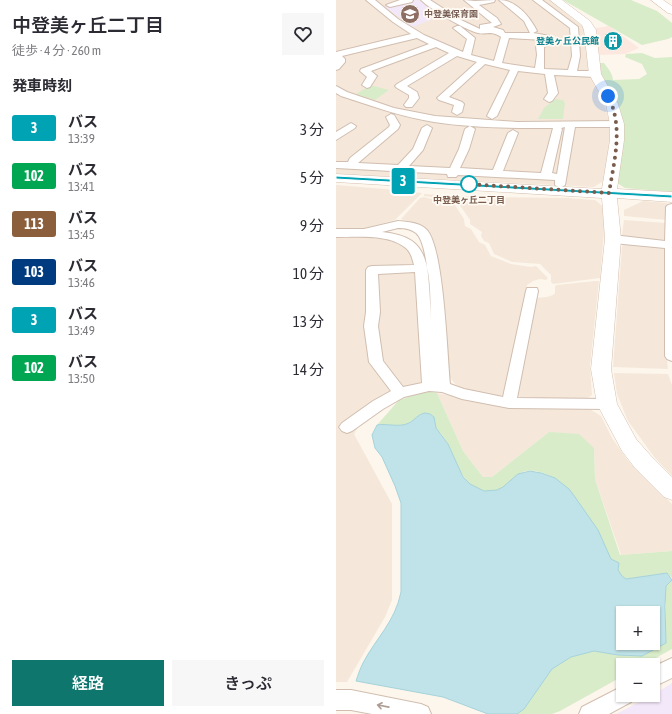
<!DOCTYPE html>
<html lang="ja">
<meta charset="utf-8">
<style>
body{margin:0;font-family:"Asap Condensed","Noto Sans JP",sans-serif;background:#f7f7f7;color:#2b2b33;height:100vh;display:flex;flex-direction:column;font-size:15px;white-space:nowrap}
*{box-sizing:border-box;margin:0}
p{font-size:13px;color:#7c7c81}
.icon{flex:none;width:22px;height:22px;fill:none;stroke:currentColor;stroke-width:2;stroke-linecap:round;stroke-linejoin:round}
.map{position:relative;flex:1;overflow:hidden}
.side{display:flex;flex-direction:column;background:#fff;width:336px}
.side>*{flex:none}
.badge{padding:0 8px;border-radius:3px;font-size:14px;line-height:26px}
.tools{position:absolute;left:280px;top:606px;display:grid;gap:8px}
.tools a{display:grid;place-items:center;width:44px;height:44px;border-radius:0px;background:#fff;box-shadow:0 1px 3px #0004;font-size:20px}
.you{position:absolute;width:20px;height:20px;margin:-10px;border:3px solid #fff;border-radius:50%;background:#1a73e8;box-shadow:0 0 0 6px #1a73e833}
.map>.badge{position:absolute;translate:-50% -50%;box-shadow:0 0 0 2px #fff}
h2{padding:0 12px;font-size:15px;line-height:36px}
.round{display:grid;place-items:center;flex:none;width:42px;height:42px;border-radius:0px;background:#f7f7f7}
.overview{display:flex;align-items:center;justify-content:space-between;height:68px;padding:0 12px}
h1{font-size:19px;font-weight:600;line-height:30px}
.action{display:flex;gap:8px;margin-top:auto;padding:8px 12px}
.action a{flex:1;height:46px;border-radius:0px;background:#0f766e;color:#fff;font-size:16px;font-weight:600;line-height:46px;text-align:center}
.action a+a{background:#f7f7f7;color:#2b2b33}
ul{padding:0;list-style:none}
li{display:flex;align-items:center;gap:12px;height:48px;padding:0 12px}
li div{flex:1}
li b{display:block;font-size:15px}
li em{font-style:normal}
li .badge{min-width:44px;font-weight:700;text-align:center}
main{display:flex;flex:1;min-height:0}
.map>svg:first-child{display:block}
</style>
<main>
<section class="side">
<div class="overview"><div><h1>中登美ヶ丘二丁目</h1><p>徒歩 · 4 分 · 260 m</p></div><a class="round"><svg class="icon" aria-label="heart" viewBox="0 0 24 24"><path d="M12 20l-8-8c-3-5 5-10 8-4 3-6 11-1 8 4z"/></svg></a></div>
<h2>発車時刻</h2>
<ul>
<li><span class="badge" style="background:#00a3b4;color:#fff">3</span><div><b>バス</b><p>13:39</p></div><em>3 分</em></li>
<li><span class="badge" style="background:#00a651;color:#fff">102</span><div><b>バス</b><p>13:41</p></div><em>5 分</em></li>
<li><span class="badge" style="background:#8b5e3c;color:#fff">113</span><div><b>バス</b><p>13:45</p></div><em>9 分</em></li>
<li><span class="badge" style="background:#003b80;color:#fff">103</span><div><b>バス</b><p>13:46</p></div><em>10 分</em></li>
<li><span class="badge" style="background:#00a3b4;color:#fff">3</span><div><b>バス</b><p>13:49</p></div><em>13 分</em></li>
<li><span class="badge" style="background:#00a651;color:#fff">102</span><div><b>バス</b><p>13:50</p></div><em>14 分</em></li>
</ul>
<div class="action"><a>経路</a><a>きっぷ</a></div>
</section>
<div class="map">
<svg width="336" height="714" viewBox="0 0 336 714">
<rect width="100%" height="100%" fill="#fdf6ec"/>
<path fill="#f5e8da" d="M0 0H214L246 23 250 34 258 82 269 107 275 126 277 137 269 180 258 187 0 174Z
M0 185 60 190 86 193 59 220 29 228 0 229Z
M88 194 139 197 231 198 259 200 270 209 264 278 217 284 215 282V275L204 264 176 262 158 254 153 243 148 241 145 236 146 232 134 224V220L123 204 110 199 88 196Z
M88 197 119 205 128 219 129 226 135 229 143 242 149 245 155 256 175 264 195 267 200 266 212 278 210 280 204 279 197 281 191 285 169 393 164 396 128 389 119 384 113 376 106 278 98 245 93 233 89 229 81 224 65 219 84 198Z
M307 201 331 203V220L288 216V210Z
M288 220 331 223V238L327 240 291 237 286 235Z
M0 235 58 240 74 249 80 263 78 265 34 267 31 330 55 386V395L24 424 18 434 56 504V600L49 617 11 682H0Z
M291 243 326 246 331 250 330 350 332 369 277 367 286 246Z
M78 271 81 272 87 380 83 384 71 388 65 387 44 361 39 331 40 272Z
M259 281H263L254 366 256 395 250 399H185L181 394 200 298 211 297 217 295 219 293V286L221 285Z
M278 373 332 374 336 385V476L319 458 292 421 281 394Z
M101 393 154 404 252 408 265 416 276 438 293 462 336 504V551L285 555 259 479 258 448 213 432 156 477H147L127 451Z"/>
<path fill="#fde8e0" d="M273 26 303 48 289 54 263 55 260 28Z"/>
<path fill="#f3e8fa" d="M79 0 89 1 108 15 76 27 49 7Z
M336 683V714H280L317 695Z"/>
<path fill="#d8ecc9" d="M227 0H295L321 11 336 23V37L332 39 306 45Z
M306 53 319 58 336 57V192L289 188 281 183 286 155 265 74 264 63H268C271 67 277 74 277 80L303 79 311 74 306 64 289 57 290 54Z
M34 85 53 90 39 100 20 94Z
M219 99 227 100 229 103 227 119H202L208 108Z
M90 391 101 393 127 451 147 477H156L213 432 243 434 258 448 259 479 284 555 336 551V578L331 573 290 579C282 574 281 566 275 559 260 528 237 479 200 471 180 467 176 486 161 490 132 499 123 468 114 448 112 444 109 439 106 435 105 433 102 431 100 429 98 426 98 420 98 417L94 414C83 412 80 420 71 424 61 427 51 423 41 425L63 400Z
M336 580V649L307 665H287V676L224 711 216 714H181L188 709 216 669 235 657 258 651 282 655 330 643V586Z"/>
<path fill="#bfe3e8" stroke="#a5d3da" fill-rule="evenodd" d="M89 413 94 414 98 417 100 428 112 444 127 477 134 484 148 491 161 490 167 487 182 474 194 471 205 473 219 478 233 489 239 497 262 530 275 559 283 563 282 570 286 576 290 579 331 573 336 580 330 586 329 606 330 643 306 656 282 655 258 651 235 657 216 669 188 709 181 714H152L107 697 20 681C22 675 24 669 27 663 40 638 59 622 65 592V503L59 486 46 457 39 448 36 435 41 425C51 423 63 428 73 423 79 420 82 414 89 413ZM287 613H317V643H287Z"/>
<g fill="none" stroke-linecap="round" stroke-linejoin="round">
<g stroke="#d1beb0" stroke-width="2">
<path id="street" d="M30 0H39L62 19 88 35 127 52 131 39 117 28 121 26H124L139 38 135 55 158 61 165 37C154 30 152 35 142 33 129 30 94 9 85 0H94L127 21 144 29V25L156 23 128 0 139 1 159 0 158 2 143 5 161 18 165 24 157 27 167 30 169 33H197H194L188 21 163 0C180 0 194 17 201 31L197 33 214 36 215 38 214 44 208 47V69L232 70 236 56 234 28 197 0H206L242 27 244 56 241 71H259L264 74 259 77 218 75 222 93 216 101 213 102 208 99 212 93 209 74 182 71 161 116 156 119 151 116 174 70 149 64 113 97 126 102 128 104 126 112 121 115 116 112 118 105 103 100 101 98 141 62 121 56 71 86 81 92 83 98 76 107H70L68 105 73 98V95L61 88 59 86 61 84 113 53 100 47 35 71 41 76 34 87 31 88 26 85 31 77 24 71 25 69 93 44 81 38 6 56 9 59V62L3 69 0 70V52L75 34 57 22ZM173 38 207 40 200 46 201 55 199 68 166 63Z
M64 0H77L76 2 54 7 50 5Z
M0 86 11 92 58 108 99 116 181 122 281 121 286 124 281 127H239L229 185 224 188 219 185V180L122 175 120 177H112L111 174 0 168V162H12L14 158 53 127 54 125 50 117 55 114 58 115 64 125 62 129 22 163 62 165 77 149 86 128 91 125 96 128 87 150 73 166 114 168 123 149 129 129 134 126 139 129 133 149 124 168 157 170 172 133 177 130 182 133 167 171 205 173 217 128C179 128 136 128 98 122 66 117 36 106 5 96L0 93ZM229 127 221 174 216 173 226 129 225 128Z
M15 123 20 126 19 128 0 140V132Z
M336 204V361L331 359 329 356V248L277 243 273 242 271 239 273 236 277 235 329 241 330 207 332 205Z
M62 221C72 222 83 222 91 230 108 249 111 354 114 384L128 389 167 397 190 291 191 288H201L202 291 181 398 271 399 276 400 278 404 276 408 271 409 173 408 126 399 106 392 93 391 68 397 47 409 16 431 11 433 6 431 3 427 6 423 37 401 55 391 33 362 28 326 30 312V270L32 267 36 266 78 265C76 257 74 250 67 246 51 234 19 237 0 237V229H28ZM62 228C69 228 75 229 80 233 93 244 94 304 95 322 94 299 97 255 76 241 67 235 56 233 46 232ZM79 272 86 383 67 387 47 361 42 326 44 312 42 274Z
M336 658V678L317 687V667Z
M287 686V695H298L295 702 273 714H243L246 707Z
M0 690H15L85 704 92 707 95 714H36L15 710H0Z"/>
</g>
<g stroke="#d6c0b0" stroke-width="1">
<path id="secondary" d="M214 0H226L254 21 260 30 265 74 282 104 288 124V140L281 189 336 192V202L281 198 285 239 275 369 281 404 300 439 315 456 336 477V500L328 497 299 468 286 451 261 404 255 369 269 239 266 198 0 182V174L266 189 274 140V124L270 104 253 74 248 30 246 25Z
M315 0H327L336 6V14L332 13Z"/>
</g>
<use href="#street" fill="#fff" fill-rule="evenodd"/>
<use href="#secondary" fill="#fff" fill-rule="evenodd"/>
</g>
<defs><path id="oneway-shaft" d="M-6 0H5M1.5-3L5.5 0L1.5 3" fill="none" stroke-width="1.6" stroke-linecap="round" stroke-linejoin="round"/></defs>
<use stroke="#af9d94" href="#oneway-shaft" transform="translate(47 706) rotate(-169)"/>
<path fill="#00a3b4" stroke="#fff" d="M0 176 336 195V198L0 179Z"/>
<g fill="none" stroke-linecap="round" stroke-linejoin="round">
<path stroke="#7a5c4d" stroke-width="4" stroke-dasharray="0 7.2" d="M133 184H131L273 193C278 161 288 127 272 96"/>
</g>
<defs>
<g id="school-disc" transform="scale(1)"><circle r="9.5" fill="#8d6e63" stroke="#fffaf3"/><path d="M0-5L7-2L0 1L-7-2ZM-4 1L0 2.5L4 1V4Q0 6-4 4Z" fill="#fff"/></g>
<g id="building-disc" transform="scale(1)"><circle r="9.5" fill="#0f9aa8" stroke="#fffaf3"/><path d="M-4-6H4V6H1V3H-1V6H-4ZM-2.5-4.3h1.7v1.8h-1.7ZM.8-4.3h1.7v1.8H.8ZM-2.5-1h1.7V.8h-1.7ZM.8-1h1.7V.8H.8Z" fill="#fff"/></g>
</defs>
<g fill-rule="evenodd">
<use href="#school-disc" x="74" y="14"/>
<use href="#building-disc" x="277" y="41"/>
</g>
<circle fill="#fff" stroke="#00a3b4" stroke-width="2" cx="133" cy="184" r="8"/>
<g text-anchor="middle" stroke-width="3.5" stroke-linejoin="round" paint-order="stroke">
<g font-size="9" font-weight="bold" fill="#785e54" stroke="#fffaf3" text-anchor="start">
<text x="88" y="17">中登美保育園</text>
</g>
<g font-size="9" font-weight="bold" fill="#0d838f" stroke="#fffaf3" text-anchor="end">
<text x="263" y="44">登美ヶ丘公民館</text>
</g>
<g font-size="9" font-weight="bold" fill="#7a5c4d" stroke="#fffaf3">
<text x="133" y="203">中登美ヶ丘二丁目</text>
</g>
</g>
</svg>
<div class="tools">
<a>+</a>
<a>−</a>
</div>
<div class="you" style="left:272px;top:96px"></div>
<b class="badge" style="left:67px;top:181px;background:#00a3b4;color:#fff">3</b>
</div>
</main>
